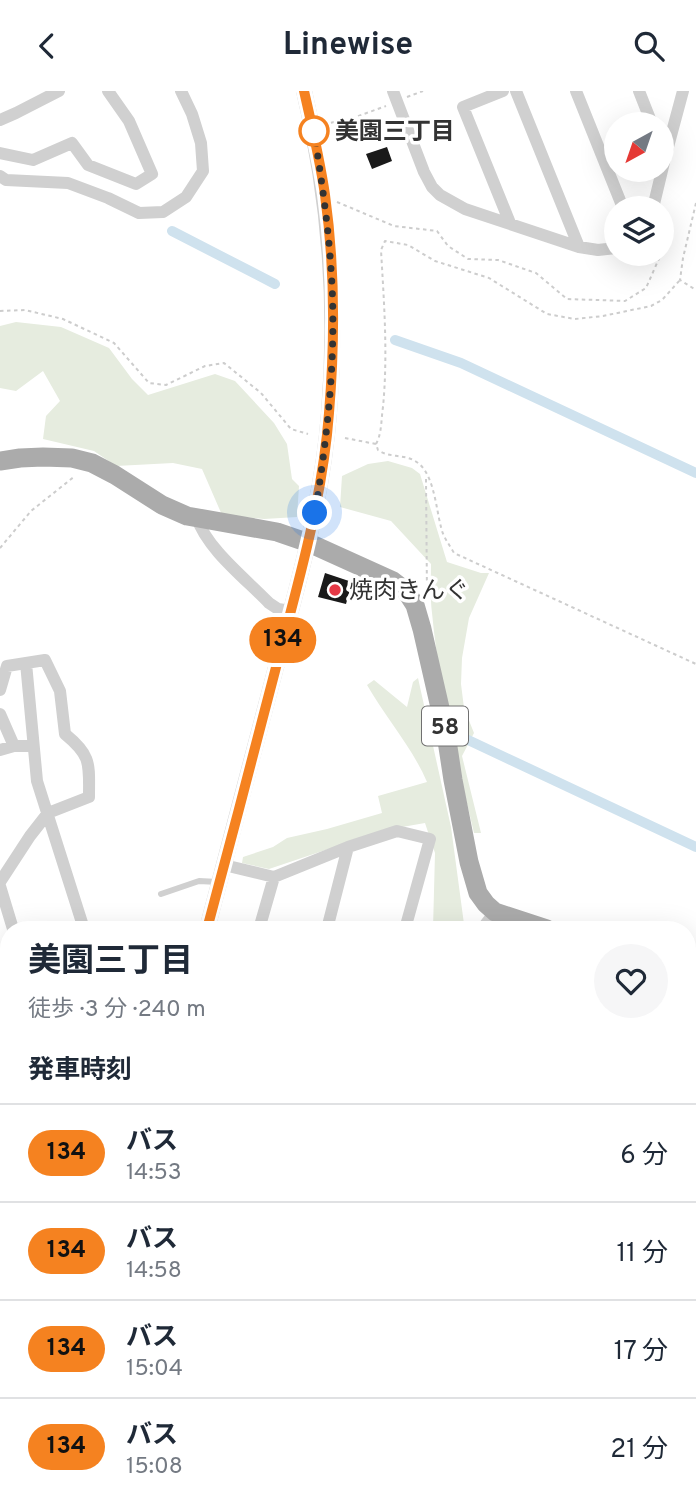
<!DOCTYPE html>
<html lang="ja">
<meta charset="utf-8">
<style>
body{margin:0;font-family:Overpass,"Noto Sans JP",sans-serif;background:#f6f6f7;color:#1f2937;height:100vh;display:flex;flex-direction:column;font-size:26px;white-space:nowrap}
*{box-sizing:border-box;margin:0}
p{font-size:23px;color:#747a83}
.icon{flex:none;width:38px;height:38px;fill:none;stroke:currentColor;stroke-width:2;stroke-linecap:round;stroke-linejoin:round}
.map{position:relative;flex:1;overflow:hidden}
.panel{position:absolute;left:0px;top:830px;width:696px;height:590px;display:flex;flex-direction:column;background:#fff;border-radius:28px 28px 0 0;box-shadow:0 7px 28px #0002}
.panel>*{flex:none}
.badge{padding:0 14px;border-radius:23px;font-size:24px;line-height:46px}
.needle{width:46px;rotate:220deg}
.fabs{position:absolute;left:604px;top:21px;display:grid;gap:14px}
.fabs a{display:grid;place-items:center;width:70px;height:70px;border-radius:50%;background:#fff;box-shadow:0 7px 28px #0002;font-size:35px}
.you{position:absolute;width:35px;height:35px;margin:-18px;border:5px solid #fff;border-radius:50%;background:#1a73e8;box-shadow:0 0 0 10px #1a73e833}
.map>.badge{position:absolute;translate:-50% -50%;box-shadow:0 0 0 4px #fff}
h2{padding:0 28px;font-size:26px;line-height:63px}
.round{display:grid;place-items:center;flex:none;width:74px;height:74px;border-radius:37px;background:#f6f6f7}
.summary{display:flex;align-items:center;justify-content:space-between;height:119px;padding:0 28px}
h1{font-size:33px;font-weight:700;line-height:52px}
ul{padding:0;list-style:none}
li{display:flex;align-items:center;gap:21px;height:98px;padding:0 28px;border-top:2px solid #e0e1e3}
li div{flex:1}
li b{display:block;font-size:26px}
li em{font-style:normal}
li .badge{min-width:77px;font-weight:700;text-align:center}
header{display:flex;justify-content:space-between;align-items:center;height:91px;padding:0 28px;background:#fff;font-size:32px;font-weight:700}
.map>svg:first-child{display:block}
</style>
<header><svg class="icon" aria-label="back" viewBox="0 0 24 24"><path d="M15 5l-7 7 7 7"/></svg>Linewise<svg class="icon" aria-label="search" viewBox="0 0 24 24"><circle cx="10" cy="10" r="6"/><path d="M15 15l6 6"/></svg></header>
<div class="map">
<svg width="696" height="1419" viewBox="0 0 696 1419">
<rect width="100%" height="100%" fill="#fff"/>
<path fill="#e6ecdf" d="M16 231 61 236 109 257 132 288 148 304 215 283 235 290 274 332 287 353 292 388 299 395 297 426 264 428 222 424 202 378 173 372 116 375 94 360 43 348 46 325 60 310 43 280 16 300 0 297V235Z
M388 370 412 377 420 383 447 471 481 482H489L469 527 462 567 461 593 464 617 474 642 462 665 481 742H474C457 670 439 596 432 522 430 506 431 490 431 473L391 430 340 416 342 385 368 373Z
M418 587 451 736 464 833 461 838H433L435 762 425 732 385 739 269 778 242 772 243 766 273 756 287 747 327 738 382 722 378 705 427 691C412 656 386 627 367 594L374 589 407 616 413 591Z
M0 950 9 960V1011L0 1021Z"/>
<g fill="none" stroke-linecap="round" stroke-linejoin="round">
<path stroke="#cfe2ee" stroke-width="10" d="M172 140 275 193
M395 249 461 272 696 382
M466 648 696 756
M642 1410 643 1419"/>
<path stroke="#cfe2ee" stroke-width="19" d="M688 933 696 914"/>
</g>
<path fill="#1a1a1a" d="M387 56 392 70 372 78 366 63Z
M325 482 352 491 346 513 318 506Z"/>
<g fill="none" stroke-linecap="round" stroke-linejoin="round">
<path stroke="#cdcdcd" stroke-width="2" stroke-dasharray="3.5 3.5" stroke-linecap="butt" d="M407 6 423 0
M324 33 350 28 386 15
M337 111 394 135 437 140 448 155 468 168 498 169 536 182 567 208 625 210 646 197 661 163
M696 112 683 167 680 189 696 199
M662 148 665 152 662 161
M0 220 25 219 63 228 114 252 149 292 166 294 205 275 224 272 261 302 291 338 308 343
M345 347 376 353 378 359C389 367 404 363 415 370 434 380 436 418 441 436 443 446 449 453 454 462L696 573
M376 353C382 342 381 329 383 316 388 263 384 212 381 159L385 150 408 154 435 170 489 187 547 223 575 228 603 225 651 215 662 209 680 189
M426 388 427 505
M0 457 31 420 75 385
M561 831 582 838
M688 952 696 935
M248 1410 253 1414 256 1410
M399 1410 418 1419
M609 1419 696 1414"/>
<path stroke="#d0d0d0" stroke-width="6" d="M161 803 199 790 218 791"/>
<path stroke="#d0d0d0" stroke-width="12" d="M393 0 424 81 432 96 440 104 465 118 579 156 598 159 616 157
M503 0 463 16 510 132
M516 0 579 156
M576 0 623 117
M639 0 652 33
M0 29 16 22 59 0
M0 62 33 69 72 52 88 74 136 93 152 83 129 30 108 0
M665 67 683 0
M0 85 6 89 68 92 108 107 139 122 163 121 186 106 203 80 201 52 192 23 181 0
M653 117 665 67 662 59
M197 427C207 458 246 488 269 512L278 518 291 520
M26 572 37 690 84 838
M0 599 7 575 45 569 60 600 65 643C92 665 89 673 89 706L48 722 30 745 0 791
M0 623 14 655
M0 659 14 655H33
M224 774 274 786 348 756 397 740 430 748 405 838
M0 795 13 838
M259 838 274 786
M327 838 348 756
M482 838 495 821
M0 919 9 931
M0 1106 9 1138
M0 1347 9 1349
M137 1410 151 1419
M327 1410 340 1419
M3 1419 9 1397
M105 1419 107 1410
M304 1419 310 1412 320 1410"/>
<path stroke="#d0d0d0" stroke-width="16" d="M207 838C231 746 256 653 280 561 301 482 323 403 329 322 338 212 330 108 304 0
M0 1298 9 1300
M54 1419 56 1410"/>
<path stroke="#ababab" stroke-width="19" d="M0 370 20 367 43 366 72 367 92 372 115 384 162 414 187 425 277 441 309 452 393 490 406 500 415 514 422 538 446 643 453 689 469 771 478 802 486 813 495 821 547 838
M688 895 696 899"/>
</g>
<g fill="none" stroke-linecap="round" stroke-linejoin="round">
<g stroke="#fff" stroke-width="16">
<path id="line" d="M207 838C232 746 256 653 280 561 301 482 323 403 329 322 335 250 335 176 325 104 320 69 312 35 304 0"/>
</g>
<use href="#line" stroke="#f58220" stroke-width="10"/>
<path stroke="#333" stroke-width="7" stroke-dasharray="0 12.6" d="M314 40C321 86 328 131 331 178 337 260 328 341 315 422"/>
</g>
<circle fill="#fff" stroke="#f58220" stroke-width="3.5" cx="314" cy="40" r="14"/>
<circle fill="#e63946" stroke="#fff" stroke-width="2.5" cx="335" cy="499" r="7"/>
<g text-anchor="middle" stroke-width="7" stroke-linejoin="round" paint-order="stroke">
<rect fill="#fff" stroke="#707070" stroke-width="2" x="422" y="615.5" width="46" height="39" rx="5"/>
<g font-size="23" font-weight="bold" fill="#333">
<text x="445" y="643">58</text>
</g>
<g font-size="24" font-weight="bold" fill="#333" stroke="#fff" text-anchor="start">
<text x="335" y="48">美園三丁目</text>
</g>
<g font-size="24" fill="#333" stroke="#fff" text-anchor="start">
<text x="349" y="507">焼肉きんぐ</text>
</g>
</g>
</svg>
<div class="fabs">
<a><svg class="needle" viewBox="-14 -14 28 28"><path d="M0-13l5 13h-10z" fill="#e53935"/><path d="M0 13l5-13h-10z" fill="#747a83"/></svg></a>
<a><svg class="icon" aria-label="layers" viewBox="0 0 24 24"><path d="M12 4l9 5-9 5-9-5zM3 14l9 5 9-5"/></svg></a>
</div>
<div class="you" style="left:315px;top:422px"></div>
<b class="badge" style="left:283px;top:549px;background:#f58220;color:#111">134</b>
<section class="panel">
<div class="summary"><div><h1>美園三丁目</h1><p>徒歩 · 3 分 · 240 m</p></div><a class="round"><svg class="icon" aria-label="heart" viewBox="0 0 24 24"><path d="M12 20l-8-8c-3-5 5-10 8-4 3-6 11-1 8 4z"/></svg></a></div>
<h2>発車時刻</h2>
<ul>
<li><span class="badge" style="background:#f58220;color:#111">134</span><div><b>バス</b><p>14:53</p></div><em>6 分</em></li>
<li><span class="badge" style="background:#f58220;color:#111">134</span><div><b>バス</b><p>14:58</p></div><em>11 分</em></li>
<li><span class="badge" style="background:#f58220;color:#111">134</span><div><b>バス</b><p>15:04</p></div><em>17 分</em></li>
<li><span class="badge" style="background:#f58220;color:#111">134</span><div><b>バス</b><p>15:08</p></div><em>21 分</em></li>
</ul>
</section>
</div>
